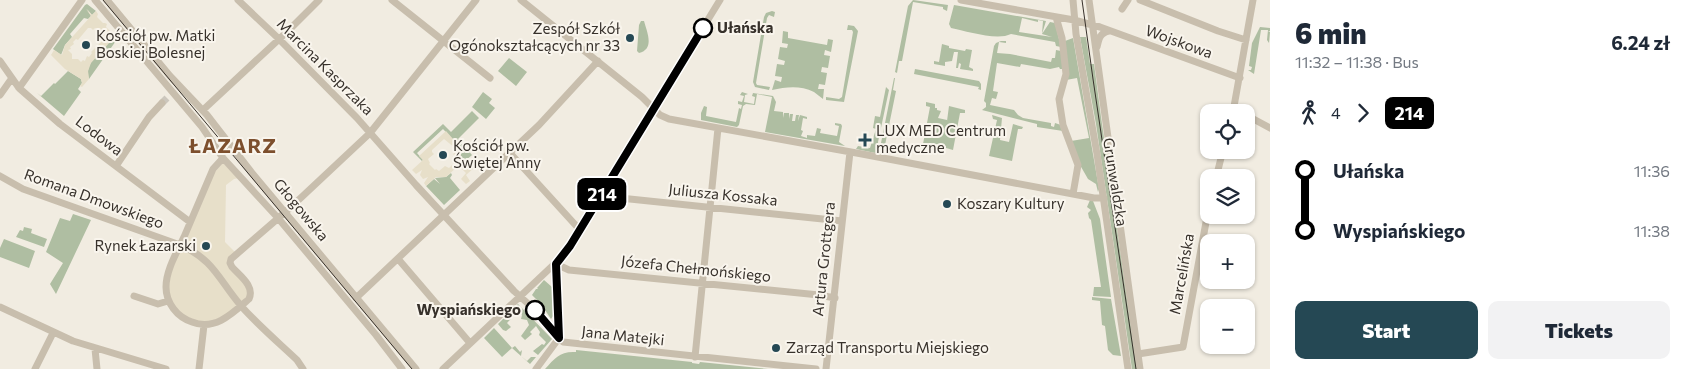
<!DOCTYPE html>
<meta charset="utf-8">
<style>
body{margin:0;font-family:Commissioner,sans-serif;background:#f2f2f3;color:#1f2937;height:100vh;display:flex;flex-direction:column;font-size:19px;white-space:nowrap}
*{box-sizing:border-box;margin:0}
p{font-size:16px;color:#747a83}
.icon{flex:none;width:28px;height:28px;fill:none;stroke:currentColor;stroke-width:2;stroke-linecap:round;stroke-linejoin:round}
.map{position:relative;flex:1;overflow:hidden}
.panel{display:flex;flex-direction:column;background:#fff;width:425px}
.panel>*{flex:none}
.badge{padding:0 10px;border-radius:8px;font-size:18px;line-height:32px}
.fabs{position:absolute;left:1200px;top:104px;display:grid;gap:10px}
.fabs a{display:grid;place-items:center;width:55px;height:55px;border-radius:10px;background:#fff;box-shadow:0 1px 4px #0004;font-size:25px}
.map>.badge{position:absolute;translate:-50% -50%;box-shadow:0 0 0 2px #fff}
.legs{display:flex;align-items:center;gap:8px;height:55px;padding:0 25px;font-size:16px}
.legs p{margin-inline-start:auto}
.headline{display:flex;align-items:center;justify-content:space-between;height:85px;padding:0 25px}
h1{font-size:28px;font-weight:800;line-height:38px}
.cta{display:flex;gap:10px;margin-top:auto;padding:10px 25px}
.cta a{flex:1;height:58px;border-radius:10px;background:#254854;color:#fff;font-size:20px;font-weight:800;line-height:58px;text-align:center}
.cta a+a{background:#f2f2f3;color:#1f2937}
ul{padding:0 25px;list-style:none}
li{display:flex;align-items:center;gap:18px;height:60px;font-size:19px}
li i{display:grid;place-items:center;width:8px;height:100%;margin:0 6px;background:currentColor}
li i::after{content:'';width:12px;height:12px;margin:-6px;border:4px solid;border-radius:50%;background:#fff}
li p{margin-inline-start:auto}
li:first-child i{background:linear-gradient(#0000 50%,currentColor 0)}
li:last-child i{background:linear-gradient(currentColor 50%,#0000 0)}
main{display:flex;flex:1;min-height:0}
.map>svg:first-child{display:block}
</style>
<main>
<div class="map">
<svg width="1270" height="369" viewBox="0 0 1270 369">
<rect width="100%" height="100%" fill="#f1ece1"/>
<path fill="#afbea2" d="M913 0 948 5 947 11 943 9V7L913 2 902 61H899L897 73 895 72 908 6Z
M87 4 96 11 92 15 87 9 91 16 88 19 84 18 70 34 72 37 65 45 61 55 53 49 85 5Z
M954 5 1046 21 1042 34 1043 21 1038 20V22L1022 18 1019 32 1052 37 1042 34 1050 22 1055 23 1061 47 1056 46 1055 42 1011 34C997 41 966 31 951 28L949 24Z
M772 11 775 12 774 17 769 15 767 18 756 83 757 85 770 87 769 90 755 87 753 82 764 17 766 13Z
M641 21H644C647 32 655 49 639 53L637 51 639 25Z
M848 25 854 26 858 31 844 102 826 100V97L839 99 842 97 853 32 852 30H847Z
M1260 27 1270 28V31H1268L1270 32 1269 43 1267 40 1268 30H1261L1254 74 1248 70H1251L1252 67 1249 66 1252 43Z
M783 31 788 32V38L827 45 828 39 833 40 831 52 825 50 824 55 830 56 828 68 822 67 821 72 827 73 825 85 819 84 818 89H824L823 99C820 97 817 94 814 92 800 85 786 87 772 90L775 80 781 82 782 77 775 76 777 64 784 65 785 61 778 59 780 47 787 48 788 44 782 43Z
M116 35 118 38 89 79C83 61 106 47 116 35Z
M1080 37H1086L1090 64H1094L1101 117 1137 369H1132L1096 124Z
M1073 38 1099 189 1098 192 1096 184 1088 179 1080 165 1071 141 1089 138 1077 78 1066 80 1065 41Z
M1001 41H1006V43L999 42 997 53 1010 54 1051 62 1052 58H1055L1056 50 1061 51 1063 69H1060L1059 67 1050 69 1021 64 1020 67 997 63 993 91 998 92 996 99 992 98 990 105 1014 110 1018 115 1023 118 1051 123V126L1054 127 1055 123 1061 125 1063 131 1037 127V124L982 110 986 107V103L984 101 994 46 996 43Z
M942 44 949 46V48L965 51 966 49 972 50 969 67 973 69V71L960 69 961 64 959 63 958 68H956L958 52H954L952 61 945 62V66L934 64V61L939 62Z
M509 58 527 72 516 86 498 71Z
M915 69 979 81 981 84V90L978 89 979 87 914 74Z
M68 71 81 79 82 83 78 89 81 92 64 116 37 93 41 96 54 83 55 84Z
M894 78H895L893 90 896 91 884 150 896 151 894 153 883 151 881 143Z
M886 87 889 90 878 142 880 154 856 149 858 146 870 148 876 129 873 128 875 116 880 117Z
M483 92 492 99 489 103 495 108 486 119 472 107Z
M742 92 748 94 745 95 744 102 754 104 755 97 752 96 753 93 773 96 776 102 774 111 783 112V118L784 113H789V119L790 114H793L792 121H795L796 115H799L798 121 800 115 807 117V119L803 118 801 130 803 131 801 136 807 138V135L815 136 817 128 821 129 820 133 837 136 839 126 835 125V123L841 124 842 126 839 142 845 146 765 132 772 97 757 94 755 105 746 104 743 106 739 125 737 127 701 120V113L704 106 707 107 706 116 736 122 739 108 741 109 742 105 738 104V101L742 102 744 96 740 95Z
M926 102 935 104V108H937V110L941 111 938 118 947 120V121L949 106 965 110V113H960L953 150 946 148V146L930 143 929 145 923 144 930 107 926 106Z
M472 111 479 118 458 139 472 155 464 162 461 160 460 147 443 129 417 153 423 160 422 161 413 152 443 124 451 132Z
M992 115 1002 118 1000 140 1009 142 1013 124 1023 127 1022 129H1018L1012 161 989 156 997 120 993 119Z
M451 173 452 175 450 178 460 190 444 205 426 186 434 179 440 184 435 178 446 177Z
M1090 200 1093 201 1100 219 1111 297 1093 296 1094 287H1101L1091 220 1089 218 1088 213 1091 210 1087 207Z
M73 214 91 220 56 294 50 284 63 263 46 252 60 218 70 221Z
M24 227 32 229 31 233 47 239 44 247 16 237 20 230 23 231Z
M4 239 35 251 29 268 0 257V248Z
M544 280 552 287 553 316 551 319 541 304 532 295 536 289H538L537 288Z
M1092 297 1111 299 1121 356 1113 355 1108 350 1105 326 1102 325 1100 301 1092 300Z
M518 304 552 339 538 355 533 351 542 344 544 345 546 342 539 335 540 332 536 326 530 332 532 334 525 340 521 336 529 325 527 320 521 319 522 315 518 311 507 323 511 327 506 331 503 330 498 324Z
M494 328 512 348 515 346 520 352 522 350 521 356 527 361 531 357H536L530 364 512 348 502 357 484 338Z
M576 350 692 362V363L699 364 700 362 768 369H545C555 358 560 351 576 352Z"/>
<path fill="#e7dfc9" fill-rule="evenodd" d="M86 9 92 15 96 11 98 14 97 17 103 23H105L107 24 106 27 112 33 116 35 113 38 114 42H110L91 63 88 71 89 79 82 87 80 86 82 83 81 79 65 69 51 55 54 50 62 55 65 45 91 16ZM88 28H91L93 30 95 28 97 29 102 34 99 37 103 40 91 52 92 53 89 57 87 56 85 61 83 60 81 62 78 59H72V54L68 50 71 49 70 47 74 44 73 42 76 39 78 40Z
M446 131 460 147 461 160 466 162 469 160 475 167 466 175 470 181 466 184 461 179 466 173 460 167H457L446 177H436L426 186 424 183 428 177 423 179 420 175 422 170 416 174 412 170 423 160 419 156ZM444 139 455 148V153L453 154 456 157 453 159 455 160V162L449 168 445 166 439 171 436 169 435 170 429 164 430 163 428 159 434 154 432 152V150Z
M223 163 239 178 234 179 226 185 225 242 235 252 229 258 247 287 248 296 227 315 212 321 199 322 185 316 175 307 170 297 168 285 171 271 214 173Z"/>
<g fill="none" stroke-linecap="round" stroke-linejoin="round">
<path stroke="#ccc7bd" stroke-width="7" stroke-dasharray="7 3.5" stroke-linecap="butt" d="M162 103 168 97"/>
<path stroke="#c8bead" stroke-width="7" d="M95 0 202 127 223 158 278 218 376 335 402 369
M107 0 170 76 207 115 252 173 416 369
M238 0 279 39 357 118 416 185 514 291 535 310 563 342 816 369
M392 0 490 78
M521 0 642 97 660 115 669 119 862 154 1073 194 1094 198H1104
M961 0 1074 20 1100 27 1240 78
M1073 0 1076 34 1097 154 1128 369
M1089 0 1140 369
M1140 0 1218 31 1246 40
M1122 9 1128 0
M1056 17 1062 38 1066 74 1059 99 1063 125 1078 165 1073 194
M1097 47C1099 38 1100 33 1109 31
M0 61 19 88 60 124 190 222
M19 88 82 0
M0 95 12 78
M203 110 290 29 319 0
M1233 112 1253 0
M1246 115 1270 128
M510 153 580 230
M223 158 213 169C203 192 194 214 184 237 177 252 166 270 166 287 166 303 177 317 192 322 215 331 232 314 249 299 255 286 240 276 232 267L230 263 231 259 290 208 370 133 476 0
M116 166 149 117 162 103
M0 176 23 189 180 245C215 260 219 281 242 307 259 326 279 343 297 360L303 369
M1216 178 1223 150
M601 196 842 221
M399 260 470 343
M556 264 569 270 819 295 835 298
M556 264 559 338
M134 296 158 304 168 301
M356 298 539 125 598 61
M0 307 73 341 166 369
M95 349 97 369
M1138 354 1183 347 1209 206
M695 357 718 128
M35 369 53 333
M199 369 204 325
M443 369 564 255 720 0
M536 369 559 338
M826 369 850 152"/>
<path stroke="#37312b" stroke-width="1" d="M103 0 412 369
M1082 0 1093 79 1136 369"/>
</g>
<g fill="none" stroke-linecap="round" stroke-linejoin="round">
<g stroke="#fff" stroke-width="11">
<path id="line-1" d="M535 310 559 338 556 264 570 246 703 28"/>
</g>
<use href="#line-1" stroke="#000" stroke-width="8"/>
</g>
<g fill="#fff" stroke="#000" stroke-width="2.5">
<circle cx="703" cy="28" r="9"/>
<circle cx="535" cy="310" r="9"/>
</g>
<g fill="#254854" stroke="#f9f5ed" stroke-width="2">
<circle cx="630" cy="38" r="5"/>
<circle cx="86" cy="45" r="5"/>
<path d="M862.5 132.5h5v5h5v5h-5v5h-5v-5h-5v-5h5z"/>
<circle cx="443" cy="155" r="5"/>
<circle cx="947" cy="204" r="5"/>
<circle cx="206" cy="246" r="5"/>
<circle cx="776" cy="348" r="5"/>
</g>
<g text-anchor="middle" stroke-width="4" stroke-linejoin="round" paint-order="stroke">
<g font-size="15" font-weight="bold" fill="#37312b" stroke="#f9f5ed" text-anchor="start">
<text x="717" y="33">Ułańska</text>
<text x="521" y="315" text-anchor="end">Wyspiańskiego</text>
</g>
<g font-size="15" fill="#37312b" stroke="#f9f5ed" text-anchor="start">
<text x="620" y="34" text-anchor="end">Zespół Szkół<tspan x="620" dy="17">Ogónokształcących nr 33</tspan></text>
<text x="96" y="41">Kościół pw. Matki<tspan x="96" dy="17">Boskiej Bolesnej</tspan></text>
<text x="876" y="136">LUX MED Centrum<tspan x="876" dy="17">medyczne</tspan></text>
<text x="453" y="151">Kościół pw.<tspan x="453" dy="17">Świętej Anny</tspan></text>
<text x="957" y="209">Koszary Kultury</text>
<text x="196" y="251" text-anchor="end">Rynek Łazarski</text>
<text x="786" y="353">Zarząd Transportu Miejskiego</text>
</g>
<g font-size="15" fill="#37312b" stroke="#f9f5ed">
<text transform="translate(1179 42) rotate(20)" y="5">Wojskowa</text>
<text transform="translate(325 67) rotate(45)" y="5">Marcina Kasprzaka</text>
<text transform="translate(99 136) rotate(37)" y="5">Lodowa</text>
<text transform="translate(1115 182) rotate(81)" y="5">Grunwaldzka</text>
<text transform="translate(723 195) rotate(6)" y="5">Juliusza Kossaka</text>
<text transform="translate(94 199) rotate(20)" y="5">Romana Dmowskiego</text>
<text transform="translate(301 210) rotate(50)" y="5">Głogowska</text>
<text transform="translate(824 259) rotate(-84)" y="5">Artura Grottgera</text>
<text transform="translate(696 269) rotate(6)" y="5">Józefa Chełmońskiego</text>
<text transform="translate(1182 274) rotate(-80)" y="5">Marcelińska</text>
<text transform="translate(623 336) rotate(6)" y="5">Jana Matejki</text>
</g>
<g font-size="20" font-weight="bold" letter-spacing="1" fill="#7d4f2d" stroke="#f9f5ed">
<text x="233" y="153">ŁAZARZ</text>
</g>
</g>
</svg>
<div class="fabs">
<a><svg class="icon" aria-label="locate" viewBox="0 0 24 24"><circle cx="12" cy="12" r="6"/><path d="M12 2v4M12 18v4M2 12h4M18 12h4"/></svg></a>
<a><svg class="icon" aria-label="layers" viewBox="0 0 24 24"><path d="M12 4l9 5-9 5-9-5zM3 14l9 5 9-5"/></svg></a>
<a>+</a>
<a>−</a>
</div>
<b class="badge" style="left:602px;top:194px;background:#000;color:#fff">214</b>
</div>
<section class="panel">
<div class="headline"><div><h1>6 min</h1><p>11:32 – 11:38 · Bus</p></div><b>6.24 zł</b></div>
<div class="legs"><svg class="icon" aria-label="walk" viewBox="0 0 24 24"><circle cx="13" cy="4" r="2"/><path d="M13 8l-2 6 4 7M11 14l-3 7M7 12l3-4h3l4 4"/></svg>4<svg class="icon" aria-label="forward" viewBox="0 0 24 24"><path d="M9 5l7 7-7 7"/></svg><b class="badge" style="background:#000;color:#fff">214</b></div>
<ul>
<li><i style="color:#000"></i><b>Ułańska</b><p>11:36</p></li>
<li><i style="color:#000"></i><b>Wyspiańskiego</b><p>11:38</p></li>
</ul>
<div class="cta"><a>Start</a><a>Tickets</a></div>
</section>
</main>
